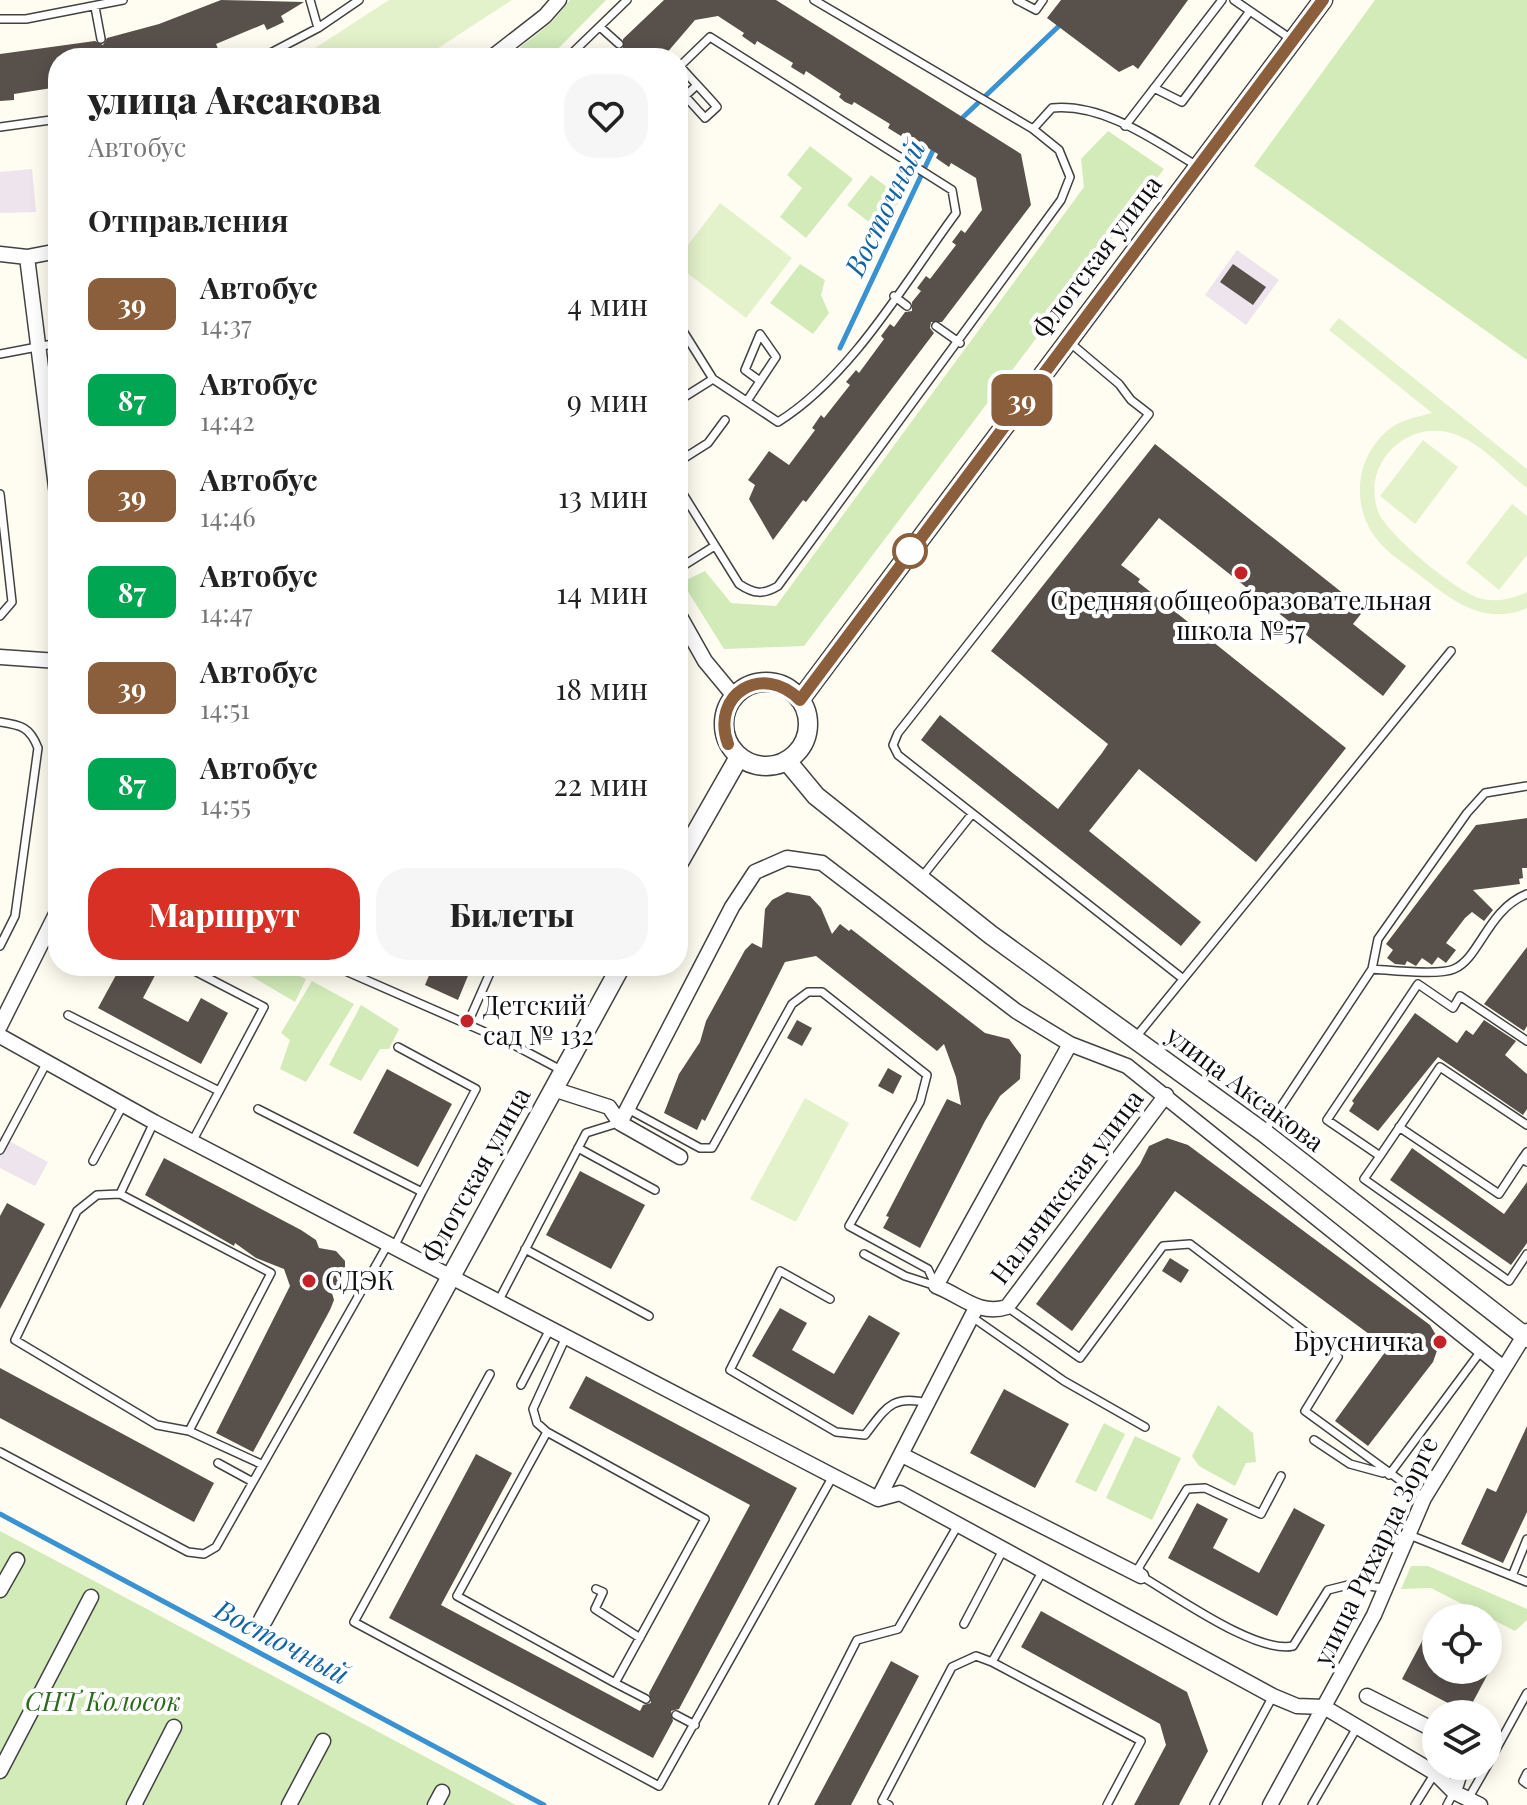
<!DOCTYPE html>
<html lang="ru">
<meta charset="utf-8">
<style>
body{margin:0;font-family:"Playfair Display",serif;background:#f6f6f6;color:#222;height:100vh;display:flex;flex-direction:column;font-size:30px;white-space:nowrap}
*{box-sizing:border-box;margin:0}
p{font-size:26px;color:#767676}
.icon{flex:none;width:44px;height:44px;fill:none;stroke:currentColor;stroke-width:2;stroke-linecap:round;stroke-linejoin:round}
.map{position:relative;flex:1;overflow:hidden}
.panel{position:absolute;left:48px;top:48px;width:640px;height:928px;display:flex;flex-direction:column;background:#fff;border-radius:32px;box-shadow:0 4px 20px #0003}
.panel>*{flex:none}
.badge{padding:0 16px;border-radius:12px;font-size:28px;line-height:52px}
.buttons{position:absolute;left:1422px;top:1604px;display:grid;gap:16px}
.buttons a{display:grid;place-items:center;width:80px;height:80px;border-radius:50%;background:#fff;box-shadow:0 4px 20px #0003;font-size:40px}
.map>.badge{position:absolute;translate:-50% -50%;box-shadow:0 0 0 4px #fff}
h2{padding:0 40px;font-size:30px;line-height:72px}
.round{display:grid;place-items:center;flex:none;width:84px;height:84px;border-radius:32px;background:#f6f6f6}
.summary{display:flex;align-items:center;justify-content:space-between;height:136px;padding:0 40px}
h1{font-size:38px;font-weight:800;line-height:60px}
.button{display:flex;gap:16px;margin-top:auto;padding:16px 40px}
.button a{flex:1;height:92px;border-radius:32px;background:#d93025;color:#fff;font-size:32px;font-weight:800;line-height:92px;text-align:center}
.button a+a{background:#f6f6f6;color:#222}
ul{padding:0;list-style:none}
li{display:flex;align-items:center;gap:24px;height:96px;padding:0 40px}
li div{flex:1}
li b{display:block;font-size:30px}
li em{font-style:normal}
li .badge{min-width:88px;font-weight:700;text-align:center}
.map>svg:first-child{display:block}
</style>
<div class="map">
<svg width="1527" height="1805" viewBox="0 0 1527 1805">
<rect width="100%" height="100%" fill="#fffdf1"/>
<path fill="#ede4ee" d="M32 169 36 212 0 213V172Z
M1237 250 1279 280 1246 325 1205 295Z
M0 1136 48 1162 35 1186 0 1168Z"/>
<path fill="#d2ebb9" d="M570 0H606L549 58H507L552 22Z
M1375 0H1527V360L1254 166Z
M1108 131 1164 169 804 646 724 649 682 582 705 571 731 603 776 606 1084 187 1081 159Z
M810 146 853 179 806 238 780 217 802 188 787 175Z
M871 175 902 198 878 229 847 205Z
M800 264 825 280 821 295 829 313 813 334 770 303Z
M234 966H281L306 979 295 1002Z
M312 981 354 1004 306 1082 280 1069 290 1040 281 1033Z
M361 1005 399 1029 389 1049H380L361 1081 329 1065Z
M1218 1405 1253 1433 1256 1462 1246 1463 1235 1486 1199 1466 1192 1456Z
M1104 1423 1125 1434 1096 1492 1075 1482Z
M1135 1436 1181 1458 1152 1520 1106 1498Z
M0 1531 66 1566 516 1805H0Z
M1411 1566H1428L1527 1609V1620L1515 1631 1431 1588 1401 1589Z"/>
<path fill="#e4f2cb" d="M389 0H512L423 58H317L312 50Z
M720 203 792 258 746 318 678 266V258Z
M1339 318 1527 469V488C1506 472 1484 446 1459 436 1411 415 1360 462 1378 511 1386 534 1456 591 1479 598 1496 603 1511 599 1527 592V608C1485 626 1454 602 1422 577 1407 565 1386 553 1375 537 1351 504 1356 458 1387 431 1399 420 1417 417 1432 413L1329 330Z
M1423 440 1458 467 1415 524 1380 496Z
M1512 504 1527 516V555L1499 590 1466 563Z
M805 1098 849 1123 796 1222 750 1199Z"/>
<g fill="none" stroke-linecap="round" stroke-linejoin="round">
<path stroke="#3992d2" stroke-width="5" d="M958 122 1061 24
M840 348 935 146
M0 1514 544 1805"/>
</g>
<path fill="#58504b" d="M221 0 304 2 281 16 284 22 267 30 264 24 216 44 219 51 202 58 199 51 180 58H58V87L14 94V100L0 101V54L95 41 103 45 107 38 159 24Z
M664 0H776L1021 154 1031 205 942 322H931L930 328 934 333 806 502 803 500 773 540 749 499 755 485 748 480 769 451 789 465 815 430 812 428 821 415 824 418 850 385 846 382 856 370 859 373 884 339 881 336 890 324 894 327 905 312 912 311V302L921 291 917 288 926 276 930 279 956 245 952 242 961 230 965 233 982 210 976 178 951 163 949 167 936 158 938 154 903 133 901 136 888 128 890 124 854 102 852 105 845 102 839 97 841 94 806 71 804 75 791 67 793 63 757 41 755 45 742 36 744 33 718 16 695 20 665 55 662 52 656 58H604L614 48 623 49V39Z
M1061 0H1188L1138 69 1133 65 1119 72 1047 18Z
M1233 264 1266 287 1253 305 1220 282Z
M1155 444 1364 610 1353 624 1406 666 1383 696 1159 518 1121 565 1140 579 1138 582 1346 748 1256 862 1139 769 1089 831 1201 922 1181 946 921 740 940 715 1058 809 1102 753 1108 744 991 651Z
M1527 818V868H1522L1523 878 1519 879 1520 884 1473 890 1493 910 1484 921 1472 912 1465 918 1446 943 1456 950 1446 963 1438 957 1432 965 1422 958 1416 966 1407 961 1405 965 1395 964 1387 958 1393 950 1386 944 1476 825Z
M787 892 810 896 821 908 832 934 840 924 849 931 851 929 985 1033 1009 1039 1021 1055 1020 1079 1000 1096 985 1121 920 1248 883 1228 889 1217 886 1216 947 1099 961 1105 956 1077 944 1044 937 1051 816 956 785 962 705 1121 702 1119 697 1130 664 1113 679 1074 700 1042 706 1021 745 950 752 943 762 948 765 909 772 900Z
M1527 947V1026L1524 1031 1484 1004Z
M121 966H160L143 998 188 1022 201 998 228 1013 201 1064 98 1008Z
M433 966H472L458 1000 425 985Z
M1415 1013 1457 1043 1466 1030 1473 1035 1484 1020 1516 1041 1505 1055 1527 1074V1109L1523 1115 1438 1057 1378 1131 1349 1111 1354 1103 1352 1101Z
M797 1020 812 1028 802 1046 787 1038Z
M888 1068 902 1076 893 1094 878 1086Z
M387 1069 452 1104 418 1167 353 1133Z
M1167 1138 1188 1145 1430 1325 1440 1342 1433 1362 1368 1446 1335 1421 1388 1348 1175 1191 1072 1331 1036 1304 1140 1164 1149 1146Z
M1412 1148 1504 1214 1527 1182V1243L1511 1265 1390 1180Z
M164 1158 301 1230 316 1240 319 1248 336 1251 345 1261V1281L332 1293 334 1300 330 1310 253 1452 216 1433 290 1286 284 1269 256 1258 235 1243 234 1246 145 1195Z
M580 1171 645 1205 611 1269 546 1235Z
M7 1203 45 1224 0 1309V1216Z
M1170 1258 1189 1270 1181 1283 1162 1271Z
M780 1308 807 1323 792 1350 834 1374 869 1315 900 1333 853 1415 752 1356Z
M0 1368 214 1483 194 1522 0 1418Z
M586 1376 797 1488 679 1709 671 1711 673 1721 653 1758 389 1618 476 1454 512 1473 441 1605 640 1711 643 1705 651 1703 649 1693 750 1505 569 1408Z
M1004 1389 1069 1424 1035 1488 970 1453Z
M1527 1426V1512L1503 1563 1461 1544 1487 1488 1496 1492Z
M1197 1503 1228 1519 1213 1548 1259 1573 1294 1508 1325 1525 1277 1616 1168 1558Z
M1041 1611 1187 1692 1208 1751 1179 1805H1134L1166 1745 1160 1724 1021 1647Z
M1436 1615V1670H1490L1467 1713 1402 1679Z
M891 1661 919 1676 851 1805H814Z"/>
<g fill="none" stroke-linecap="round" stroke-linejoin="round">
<g stroke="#424242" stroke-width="10">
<path id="service" d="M310 0 318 28
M1017 0 1036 10 1043 0
M1234 0 1291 39
M95 7 101 39
M0 19H26L123 0
M600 27 619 44
M261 58 318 28 359 0
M567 58 627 0
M680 66C692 80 705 93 717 107L705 118 685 96 697 85
M678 68 710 37 952 190 956 213C905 282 852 376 778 422L713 379 678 323
M1154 88 1182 102 1250 11
M1125 126 1222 0
M0 127 58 119
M1033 129 1052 108C1104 103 1155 141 1199 167
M894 296 907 306
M936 326 960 343
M1068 341 1119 384 1131 400 1149 414 898 733 893 745 898 755 1182 978
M0 354 58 343
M678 401 713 379
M747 401 776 357 760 334 745 370 760 381
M678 462 708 443 725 420
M678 486 739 584C754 594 763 595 778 586L1061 200 1070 177 1059 150 1033 129 814 0
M0 494 12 602 0 616
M678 569 713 547
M0 722C21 725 30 727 38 748L15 916 0 946
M921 878 972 814
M185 966 264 1007 192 1142
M334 966 510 1043 561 1070
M1372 969C1390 970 1438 976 1454 969 1480 958 1487 910 1527 894
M68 1015 219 1091
M467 1025 493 966
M1136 1037 1451 651
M1527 1041 1460 996 1453 1008 1418 984 1327 1120 1380 1156 1440 1067 1527 1125
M398 1047 476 1089 422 1192
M258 1109 422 1192 394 1247
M628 1109 700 1148H712L792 1004 808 992H822L927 1075 920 1102 849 1226 928 1269 935 1284
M154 1122 120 1194 97 1195 77 1211 15 1340 157 1425 189 1431 261 1464
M1399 1127 1499 1194 1522 1159
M1265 1131 1372 969 1378 939 1467 813 1485 793 1527 786
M578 1148 655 1190
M0 1150 47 1062
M1527 1152 1522 1159 1527 1162
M1380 1156 1364 1179 1509 1281 1527 1254
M93 1161 123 1105
M120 1194 271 1273 189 1431
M525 1249 649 1316
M864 1254 905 1276 936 1286
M830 1299 780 1271 730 1370 836 1432 865 1435C886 1408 892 1394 928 1403
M499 1300 586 1133 618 1123
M1007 1307 1080 1358 1163 1246 1190 1244 1338 1357 1305 1411 1423 1497
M972 1317 1064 1381 1145 1427
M490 1374 354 1622 659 1786 833 1476
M521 1385 550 1329
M547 1432 457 1596 615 1683 705 1519 547 1432 537 1423 533 1409 566 1337
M1314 1440 1350 1464 1383 1473
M0 1452 188 1552 204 1554 216 1547 388 1244
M218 1463 251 1481
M1389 1475 1481 1351
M1281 1476 1261 1514 1205 1488 1187 1489 1139 1567 1141 1576C1176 1596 1256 1654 1293 1646L1328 1590 1352 1584 1384 1588
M1407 1534 1527 1582
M1512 1576 1527 1539
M596 1589 603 1592 595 1609 640 1638
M964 1624 1003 1550
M992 1662 1141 1741 1107 1805
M615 1683 646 1699
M676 1715 695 1725
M1488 1764 1527 1693
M1527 1773 1523 1781 1527 1784
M1468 1799 1487 1766
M773 1805 857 1640 898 1629 958 1525
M889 1805 882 1801 952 1667 976 1656 992 1662 1042 1572
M1214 1805 1273 1696
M1312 1805 1356 1729
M1415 1805 1435 1773
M1447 1805 1454 1792"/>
</g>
<g stroke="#424242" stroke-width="17">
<path id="minor" d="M491 58 545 16 559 0
M0 254 27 257 58 251
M27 257 58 503
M678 613 705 661 734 696
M0 657 58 661
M0 1026 58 910
M0 1036 154 1122 833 1476 878 1499 900 1493 1273 1696 1297 1706 1324 1707 1435 1773 1454 1792 1480 1805
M1070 1044 936 1286C962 1296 979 1316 1007 1307L1166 1095
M553 1089 609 1107 620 1123
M680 1157 620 1123 732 907 755 872 787 858 822 863 1016 1011 1070 1044 1127 1066 1502 1367
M902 1455 1141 1576
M878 1499 976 1308
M0 1590 17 1560
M1367 1696 1436 1731
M0 1771 91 1597
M1454 1792 1462 1766
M134 1805 174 1727
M289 1805 323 1741
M435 1805 442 1792
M1270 1805 1374 1615 1424 1498 1527 1331"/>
</g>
<g stroke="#424242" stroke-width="21">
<path id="tertiary" d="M724 724a42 42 0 1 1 84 0a42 42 0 1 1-84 0Z
M800 700 1323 0
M787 761 816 796 991 935 1263 1132 1527 1338
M678 864 739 757
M263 1620 621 966"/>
</g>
<use href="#service" stroke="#fff" stroke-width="7"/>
<use href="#minor" stroke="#fff" stroke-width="14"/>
<use href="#tertiary" stroke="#fff" stroke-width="18"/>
</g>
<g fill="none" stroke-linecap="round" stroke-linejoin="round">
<g stroke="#fff" stroke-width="18">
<path id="line" d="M728 744C710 694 763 662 800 700L1323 0"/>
</g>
<use href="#line" stroke="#8b5e3c" stroke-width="12"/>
</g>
<circle fill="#fff" stroke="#8b5e3c" stroke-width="4" cx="910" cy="551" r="16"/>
<g fill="#c52227" stroke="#fff" stroke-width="3">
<circle cx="1241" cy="573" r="8"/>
<circle cx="467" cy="1021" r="8"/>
<circle cx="309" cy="1281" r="8"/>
<circle cx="1440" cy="1342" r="8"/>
</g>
<g text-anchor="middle" stroke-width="8" stroke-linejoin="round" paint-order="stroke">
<g font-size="26" fill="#0f0f0f" stroke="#fff">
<text transform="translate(1097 257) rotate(-53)" y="9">Флотская улица</text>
<text transform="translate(1245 1089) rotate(37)" y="9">улица Аксакова</text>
<text transform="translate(476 1175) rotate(-61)" y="9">Флотская улица</text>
<text transform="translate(1067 1187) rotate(-53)" y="9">Нальчикская улица</text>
<text transform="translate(1376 1551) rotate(-64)" y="9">улица Рихарда Зорге</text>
</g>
<g font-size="26" fill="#0f0f0f" stroke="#fff" text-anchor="start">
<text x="1241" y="610" text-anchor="middle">Средняя общеобразовательная<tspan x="1241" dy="30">школа №57</tspan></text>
<text x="483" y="1015">Детский<tspan x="483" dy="30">сад № 132</tspan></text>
<text x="325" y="1290">СДЭК</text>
<text x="1424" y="1351" text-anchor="end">Брусничка</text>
</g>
<g font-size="26" font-style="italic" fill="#2b6a1c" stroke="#fff">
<text x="103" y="1711">СНТ Колосок</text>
</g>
<g font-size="28" font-style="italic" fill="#1364a6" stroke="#fff">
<text transform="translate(885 208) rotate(-64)" y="10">Восточный</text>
<text transform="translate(282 1642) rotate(28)" y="10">Восточный</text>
</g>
</g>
</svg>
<div class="buttons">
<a><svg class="icon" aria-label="locate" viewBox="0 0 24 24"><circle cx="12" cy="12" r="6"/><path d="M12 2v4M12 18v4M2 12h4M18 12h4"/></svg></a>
<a><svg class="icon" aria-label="layers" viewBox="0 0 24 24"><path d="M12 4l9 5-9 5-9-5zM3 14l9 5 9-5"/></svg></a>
</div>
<b class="badge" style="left:1022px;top:400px;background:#8b5e3c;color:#fff">39</b>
<section class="panel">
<div class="summary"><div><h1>улица Аксакова</h1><p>Автобус</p></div><a class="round"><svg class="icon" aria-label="heart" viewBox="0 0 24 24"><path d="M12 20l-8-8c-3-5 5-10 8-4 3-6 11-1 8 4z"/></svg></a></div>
<h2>Отправления</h2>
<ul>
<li><span class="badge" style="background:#8b5e3c;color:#fff">39</span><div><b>Автобус</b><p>14:37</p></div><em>4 мин</em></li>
<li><span class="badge" style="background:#00a651;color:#fff">87</span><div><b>Автобус</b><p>14:42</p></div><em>9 мин</em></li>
<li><span class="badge" style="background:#8b5e3c;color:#fff">39</span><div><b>Автобус</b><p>14:46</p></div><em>13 мин</em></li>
<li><span class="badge" style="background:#00a651;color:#fff">87</span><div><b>Автобус</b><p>14:47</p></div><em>14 мин</em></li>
<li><span class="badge" style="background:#8b5e3c;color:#fff">39</span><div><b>Автобус</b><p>14:51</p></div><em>18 мин</em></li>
<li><span class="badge" style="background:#00a651;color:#fff">87</span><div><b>Автобус</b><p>14:55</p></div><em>22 мин</em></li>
</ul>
<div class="button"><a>Маршрут</a><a>Билеты</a></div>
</section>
</div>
